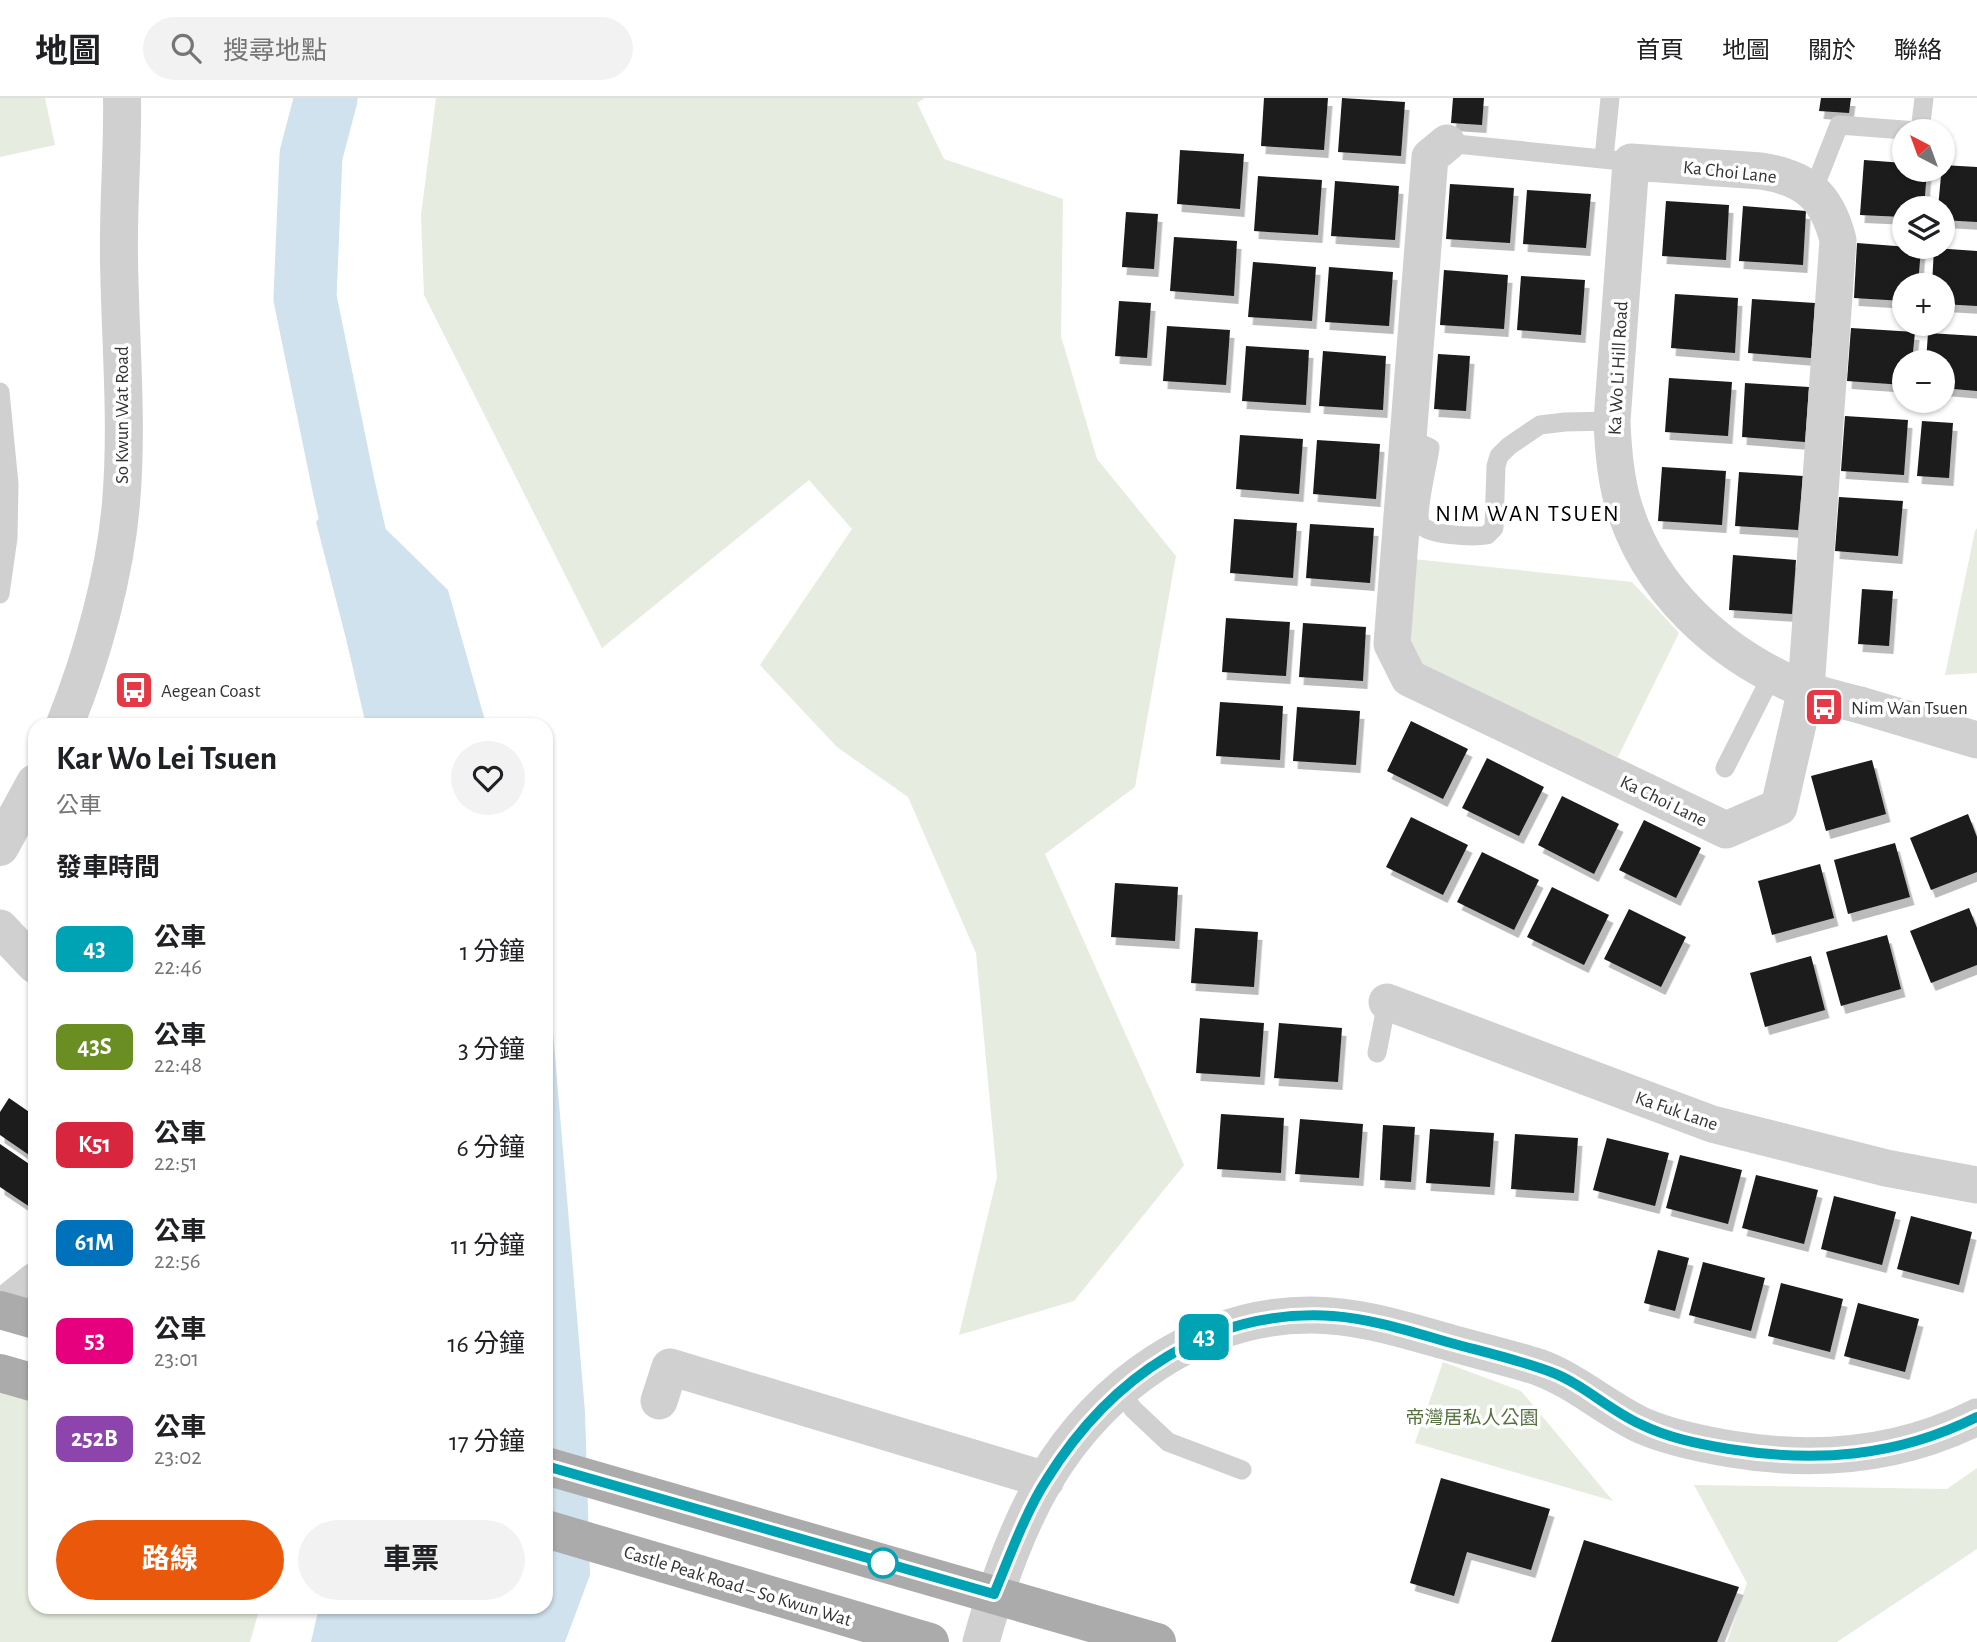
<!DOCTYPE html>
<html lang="zh-TW">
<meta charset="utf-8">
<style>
body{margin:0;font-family:"Alegreya Sans","Noto Sans TC",sans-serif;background:#f2f2f2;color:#202124;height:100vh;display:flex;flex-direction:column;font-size:26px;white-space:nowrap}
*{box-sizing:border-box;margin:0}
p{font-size:23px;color:#757577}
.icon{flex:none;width:38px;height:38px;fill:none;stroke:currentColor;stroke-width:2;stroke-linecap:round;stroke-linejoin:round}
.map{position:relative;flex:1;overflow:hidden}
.details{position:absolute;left:28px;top:620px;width:525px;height:896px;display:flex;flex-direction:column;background:#fff;border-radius:21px;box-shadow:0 2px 5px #0004}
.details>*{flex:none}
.badge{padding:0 14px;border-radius:10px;font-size:24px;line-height:46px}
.needle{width:46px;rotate:319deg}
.fabs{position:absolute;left:1892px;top:21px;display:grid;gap:14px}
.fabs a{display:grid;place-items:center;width:63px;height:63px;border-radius:50%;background:#fff;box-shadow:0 2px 5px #0004;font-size:35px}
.map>.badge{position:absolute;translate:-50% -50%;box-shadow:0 0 0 4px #fff}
h2{padding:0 28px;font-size:26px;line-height:63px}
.round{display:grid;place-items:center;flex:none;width:74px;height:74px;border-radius:37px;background:#f2f2f2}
.overview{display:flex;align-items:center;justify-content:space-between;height:119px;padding:0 28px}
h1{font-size:33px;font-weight:700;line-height:52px}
.action{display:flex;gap:14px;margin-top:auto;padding:14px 28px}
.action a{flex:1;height:80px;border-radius:42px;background:#ea580c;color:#fff;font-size:28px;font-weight:700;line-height:80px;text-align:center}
.action a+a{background:#f2f2f2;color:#202124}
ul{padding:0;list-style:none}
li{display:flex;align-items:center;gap:21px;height:98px;padding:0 28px}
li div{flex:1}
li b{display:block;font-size:26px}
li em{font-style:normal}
li .badge{min-width:77px;font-weight:700;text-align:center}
header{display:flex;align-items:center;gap:42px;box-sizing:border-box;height:98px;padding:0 35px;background:#fff;border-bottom:2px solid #e0e0e0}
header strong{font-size:33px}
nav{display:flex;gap:38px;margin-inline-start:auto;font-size:24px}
.search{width:490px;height:63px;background:#f2f2f2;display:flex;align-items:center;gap:18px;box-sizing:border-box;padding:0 24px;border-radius:38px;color:#757577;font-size:26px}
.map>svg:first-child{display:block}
</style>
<header>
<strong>地圖</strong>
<div class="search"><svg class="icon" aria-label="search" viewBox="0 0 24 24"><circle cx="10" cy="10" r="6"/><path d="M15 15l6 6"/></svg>搜尋地點</div>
<nav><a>首頁</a><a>地圖</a><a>關於</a><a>聯絡</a></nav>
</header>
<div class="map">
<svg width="1977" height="1544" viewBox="0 0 1977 1544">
<defs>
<filter id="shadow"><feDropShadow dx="4.5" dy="8" stdDeviation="0" flood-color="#0004"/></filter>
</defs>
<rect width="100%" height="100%" fill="#fff"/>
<path fill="#e6ecdf" d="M0 0H45L55 47 0 59Z
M436 0H925L917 5 944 61 1063 101 1061 238 1097 361 1176 458 1135 689 1045 756 1184 1067 1074 1203 959 1237 997 1079 976 855 908 699 837 649 760 567 852 431 809 382 602 550 424 197 421 117Z
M1977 430V575L1945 577 1975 433Z
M1413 461 1632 484 1679 535 1618 659 1419 570 1402 543Z
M1443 1264 1521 1293 1613 1403 1415 1345Z
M0 1288 35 1298V1508L260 1509 250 1544H0Z
M1977 1370V1451L1837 1544H1727L1747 1485 1694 1387 1947 1391Z"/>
<path fill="#cfe2ee" d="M344 390 448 492 486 626H368L316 424Z
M546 879 550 898 585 1314 590 1477 565 1544H311L319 1509 546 1508Z"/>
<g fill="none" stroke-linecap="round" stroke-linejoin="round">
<path stroke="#cfe2ee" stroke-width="63" d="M326 0 311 57 305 200 344 390 398 626"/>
</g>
<path fill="#1a1a1a" filter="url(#shadow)" d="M1264 0H1328L1324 52 1261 48Z
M1342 0 1405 4 1401 58 1338 54Z
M1453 0H1484L1482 27 1451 25Z
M1821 0H1851L1849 15 1819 13Z
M1180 52 1244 56 1240 111 1177 106Z
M1864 62 1904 65V72H1927L1924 110H1904V119L1860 117Z
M1942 67 1977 69V124L1942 122V110H1938Z
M1258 78 1322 82 1318 137 1254 133Z
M1335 83 1399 88 1395 142 1331 138Z
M1450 86 1514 90 1510 145 1446 141Z
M1527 92 1591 96 1586 150 1523 146Z
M1666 103 1729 107 1726 162 1662 158Z
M1743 108 1806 113 1803 167 1739 163Z
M1126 114 1158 116 1154 171 1122 169Z
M1174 139 1237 143 1234 198 1170 193Z
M1857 145 1921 150 1918 187H1904V203L1854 200Z
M1934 150 1977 153V208L1942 206V187H1932Z
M1253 164 1316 169 1312 223 1248 219Z
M1329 169 1393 174 1389 228 1325 224Z
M1444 172 1508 177 1504 231 1440 227Z
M1521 178 1585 182 1581 237 1517 232Z
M1675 196 1738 200 1735 255 1671 250Z
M1752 201 1815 205 1811 260 1748 255Z
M1119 203 1151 205 1147 260 1115 258Z
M1167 228 1230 232 1226 287 1163 283Z
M1851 230 1915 234 1912 264H1904V287L1847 283Z
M1928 235 1977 238V293L1942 290V264H1926Z
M1246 248 1309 252 1306 307 1242 303Z
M1323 253 1386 258 1383 312 1319 308Z
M1438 256 1470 258 1466 313 1434 311Z
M1669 280 1732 284 1728 338 1665 334Z
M1745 285 1809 289 1805 344 1742 339Z
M1845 318 1908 322 1904 377 1841 373Z
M1922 323 1953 325 1949 380 1917 378Z
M1240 337 1303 341 1299 396 1236 391Z
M1317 342 1380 346 1376 401 1313 396Z
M1662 369 1726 373 1722 427 1658 423Z
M1739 374 1803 378 1798 432 1735 428Z
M1839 399 1903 403 1898 458 1835 453Z
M1234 421 1297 425 1293 480 1230 475Z
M1310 426 1374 430 1370 485 1306 480Z
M1733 457 1796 462 1792 516 1729 512Z
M1862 491 1893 493 1889 548 1858 546Z
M1226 520 1290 524 1286 578 1222 574Z
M1303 525 1366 529 1363 583 1299 579Z
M1220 604 1283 608 1280 662 1216 658Z
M1297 609 1360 613 1356 667 1293 663Z
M1411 623 1468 651 1443 701 1387 673Z
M1487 660 1544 689 1519 738 1462 710Z
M1872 662 1886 716 1826 733 1811 678Z
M1562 698 1619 726 1594 776 1538 747Z
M1968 716 1977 739V774L1931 792 1910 740Z
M1411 719 1468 747 1443 797 1386 769Z
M1644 722 1701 750 1676 800 1619 772Z
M1895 745 1910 799 1848 816 1834 762Z
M1482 754 1539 782 1514 832 1457 804Z
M1820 766 1834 820 1772 837 1758 783Z
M1115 785 1178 789 1175 843 1111 839Z
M1552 789 1609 817 1584 867 1527 839Z
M1969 810 1977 830V867L1931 885 1910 833Z
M1629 811 1686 839 1661 889 1604 861Z
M1195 830 1258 834 1254 889 1191 885Z
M1887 837 1901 891 1841 908 1826 854Z
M1811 858 1825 912 1765 929 1750 875Z
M1200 920 1264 925 1260 979 1196 975Z
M1279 925 1342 930 1338 984 1274 980Z
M9 1000 35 1018V1061L0 1037V1014Z
M1221 1016 1284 1020 1281 1075 1217 1071Z
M1300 1021 1363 1026 1359 1080 1295 1076Z
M1383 1027 1415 1029 1411 1084 1380 1082Z
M1430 1031 1494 1035 1490 1089 1426 1085Z
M1515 1036 1578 1040 1574 1095 1511 1091Z
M1607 1040 1669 1055 1655 1108 1593 1092Z
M0 1046 35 1070V1101L30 1109 0 1089Z
M1680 1057 1742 1072 1728 1126 1666 1110Z
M1756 1077 1818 1092 1804 1146 1742 1130Z
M1834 1098 1896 1114 1882 1167 1821 1151Z
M1911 1118 1972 1134 1959 1187 1897 1171Z
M1658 1152 1689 1160 1675 1213 1644 1205Z
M1703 1164 1765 1180 1751 1233 1689 1217Z
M1781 1185 1843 1201 1830 1254 1768 1238Z
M1858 1205 1919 1221 1905 1274 1844 1258Z
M1441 1380 1550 1411 1531 1472 1467 1454 1454 1498 1410 1485Z
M1584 1442 1739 1489 1717 1544H1551Z"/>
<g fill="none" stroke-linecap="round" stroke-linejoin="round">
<path stroke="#d0d0d0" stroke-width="19" d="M1920 33 1924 0
M1447 45 1631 64
M1604 60 1610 0
M1813 93 1839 27 1917 33
M0 294 9 386 8 440 0 496
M1408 340 1430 350C1428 365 1416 413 1420 425 1424 438 1475 439 1487 437L1494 430 1496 368 1499 358 1509 348 1540 327 1565 324 1612 323
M1725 670 1772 577
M1377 955 1387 904
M1120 1292 1133 1311 1168 1344 1242 1372"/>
<path stroke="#d0d0d0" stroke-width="37" d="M1447 45 1430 59 1392 546 1409 580 1726 732 1779 709 1806 591 1838 142C1827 98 1806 80 1761 73L1631 64 1612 323C1613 350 1615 376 1622 402 1646 490 1721 558 1804 591 1822 598 1841 602 1860 607 1899 619 1938 630 1977 642
M0 830 35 867
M1387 904 1712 1026 1886 1070 1977 1087
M0 1211 35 1183
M659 1303 670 1269 1046 1382
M981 1544C996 1490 1017 1430 1045 1382 1100 1289 1199 1217 1310 1217 1359 1217 1405 1232 1451 1245 1480 1253 1510 1260 1538 1269 1577 1283 1606 1311 1643 1328 1671 1340 1701 1346 1731 1351 1815 1365 1899 1358 1977 1319"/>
<path stroke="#d0d0d0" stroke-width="38" d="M65 626C92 559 115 477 121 405 128 324 120 241 119 160 118 107 123 53 122 0
M0 749 35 685"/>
<path stroke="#ababab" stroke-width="38" d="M0 1212 35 1222
M0 1275 35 1285
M546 1368 1157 1544
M546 1431 930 1544"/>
</g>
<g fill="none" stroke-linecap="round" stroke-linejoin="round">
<g stroke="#fff" stroke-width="16">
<path id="line" d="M546 1368 994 1496C1009 1460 1026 1413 1047 1381 1110 1280 1209 1210 1333 1218 1373 1221 1412 1234 1451 1245 1484 1254 1519 1262 1551 1274 1583 1286 1609 1312 1640 1326 1668 1340 1699 1346 1729 1351 1816 1365 1897 1359 1977 1319"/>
</g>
<use href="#line" stroke="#00a3b4" stroke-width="10"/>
</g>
<defs>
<g id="bus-square" transform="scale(2.0125)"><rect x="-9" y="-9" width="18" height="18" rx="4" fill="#e63946" stroke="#fff"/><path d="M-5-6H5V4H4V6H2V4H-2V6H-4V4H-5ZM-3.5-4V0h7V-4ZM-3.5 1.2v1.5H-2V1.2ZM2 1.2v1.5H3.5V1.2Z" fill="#fff"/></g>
</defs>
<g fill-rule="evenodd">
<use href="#bus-square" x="134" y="592"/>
<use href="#bus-square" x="1824" y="609"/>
</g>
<circle fill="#fff" stroke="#00a3b4" stroke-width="3.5" cx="883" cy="1465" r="14"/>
<g text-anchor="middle" stroke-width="7" stroke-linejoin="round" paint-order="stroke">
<g font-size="19" fill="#333" stroke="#fff">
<text transform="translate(1730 73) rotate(6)" y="7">Ka Choi Lane</text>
<text transform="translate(1617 270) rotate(-87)" y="7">Ka Wo Li Hill Road</text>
<text transform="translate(121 317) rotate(-90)" y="7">So Kwun Wat Road</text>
<text transform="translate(1664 702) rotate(26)" y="7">Ka Choi Lane</text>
<text transform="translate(1677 1012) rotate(19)" y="7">Ka Fuk Lane</text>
<text transform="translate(738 1487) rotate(17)" y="7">Castle Peak Road – So Kwun Wat</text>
</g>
<g font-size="19" fill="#333" stroke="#fff" text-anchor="start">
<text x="161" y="599">Aegean Coast</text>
<text x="1851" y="616">Nim Wan Tsuen</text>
</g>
<g font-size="19" fill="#56703f" stroke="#fff">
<text x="1472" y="1326">帝灣居私人公園</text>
</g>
<g font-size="23" letter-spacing="2" fill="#000" stroke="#fff">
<text x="1528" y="423">NIM WAN TSUEN</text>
</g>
</g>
</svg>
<div class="fabs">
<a><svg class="needle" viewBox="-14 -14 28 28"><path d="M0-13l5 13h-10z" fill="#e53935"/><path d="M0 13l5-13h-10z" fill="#757577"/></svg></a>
<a><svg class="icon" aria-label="layers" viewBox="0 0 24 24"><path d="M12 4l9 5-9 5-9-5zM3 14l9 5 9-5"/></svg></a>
<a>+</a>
<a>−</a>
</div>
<b class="badge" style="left:1204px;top:1239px;background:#00a3b4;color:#fff">43</b>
<section class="details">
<div class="overview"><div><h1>Kar Wo Lei Tsuen</h1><p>公車</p></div><a class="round"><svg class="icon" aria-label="heart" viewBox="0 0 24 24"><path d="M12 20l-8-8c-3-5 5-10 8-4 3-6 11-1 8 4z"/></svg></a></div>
<h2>發車時間</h2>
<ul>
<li><span class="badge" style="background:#00a3b4;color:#fff">43</span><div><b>公車</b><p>22:46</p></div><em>1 分鐘</em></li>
<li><span class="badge" style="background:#6b8e23;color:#fff">43S</span><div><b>公車</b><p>22:48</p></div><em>3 分鐘</em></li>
<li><span class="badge" style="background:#d7263d;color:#fff">K51</span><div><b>公車</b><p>22:51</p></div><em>6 分鐘</em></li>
<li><span class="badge" style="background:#0072bc;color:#fff">61M</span><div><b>公車</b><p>22:56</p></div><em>11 分鐘</em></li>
<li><span class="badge" style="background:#e6007e;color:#fff">53</span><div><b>公車</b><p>23:01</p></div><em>16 分鐘</em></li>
<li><span class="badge" style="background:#8e44ad;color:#fff">252B</span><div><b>公車</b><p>23:02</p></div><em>17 分鐘</em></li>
</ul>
<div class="action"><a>路線</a><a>車票</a></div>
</section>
</div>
